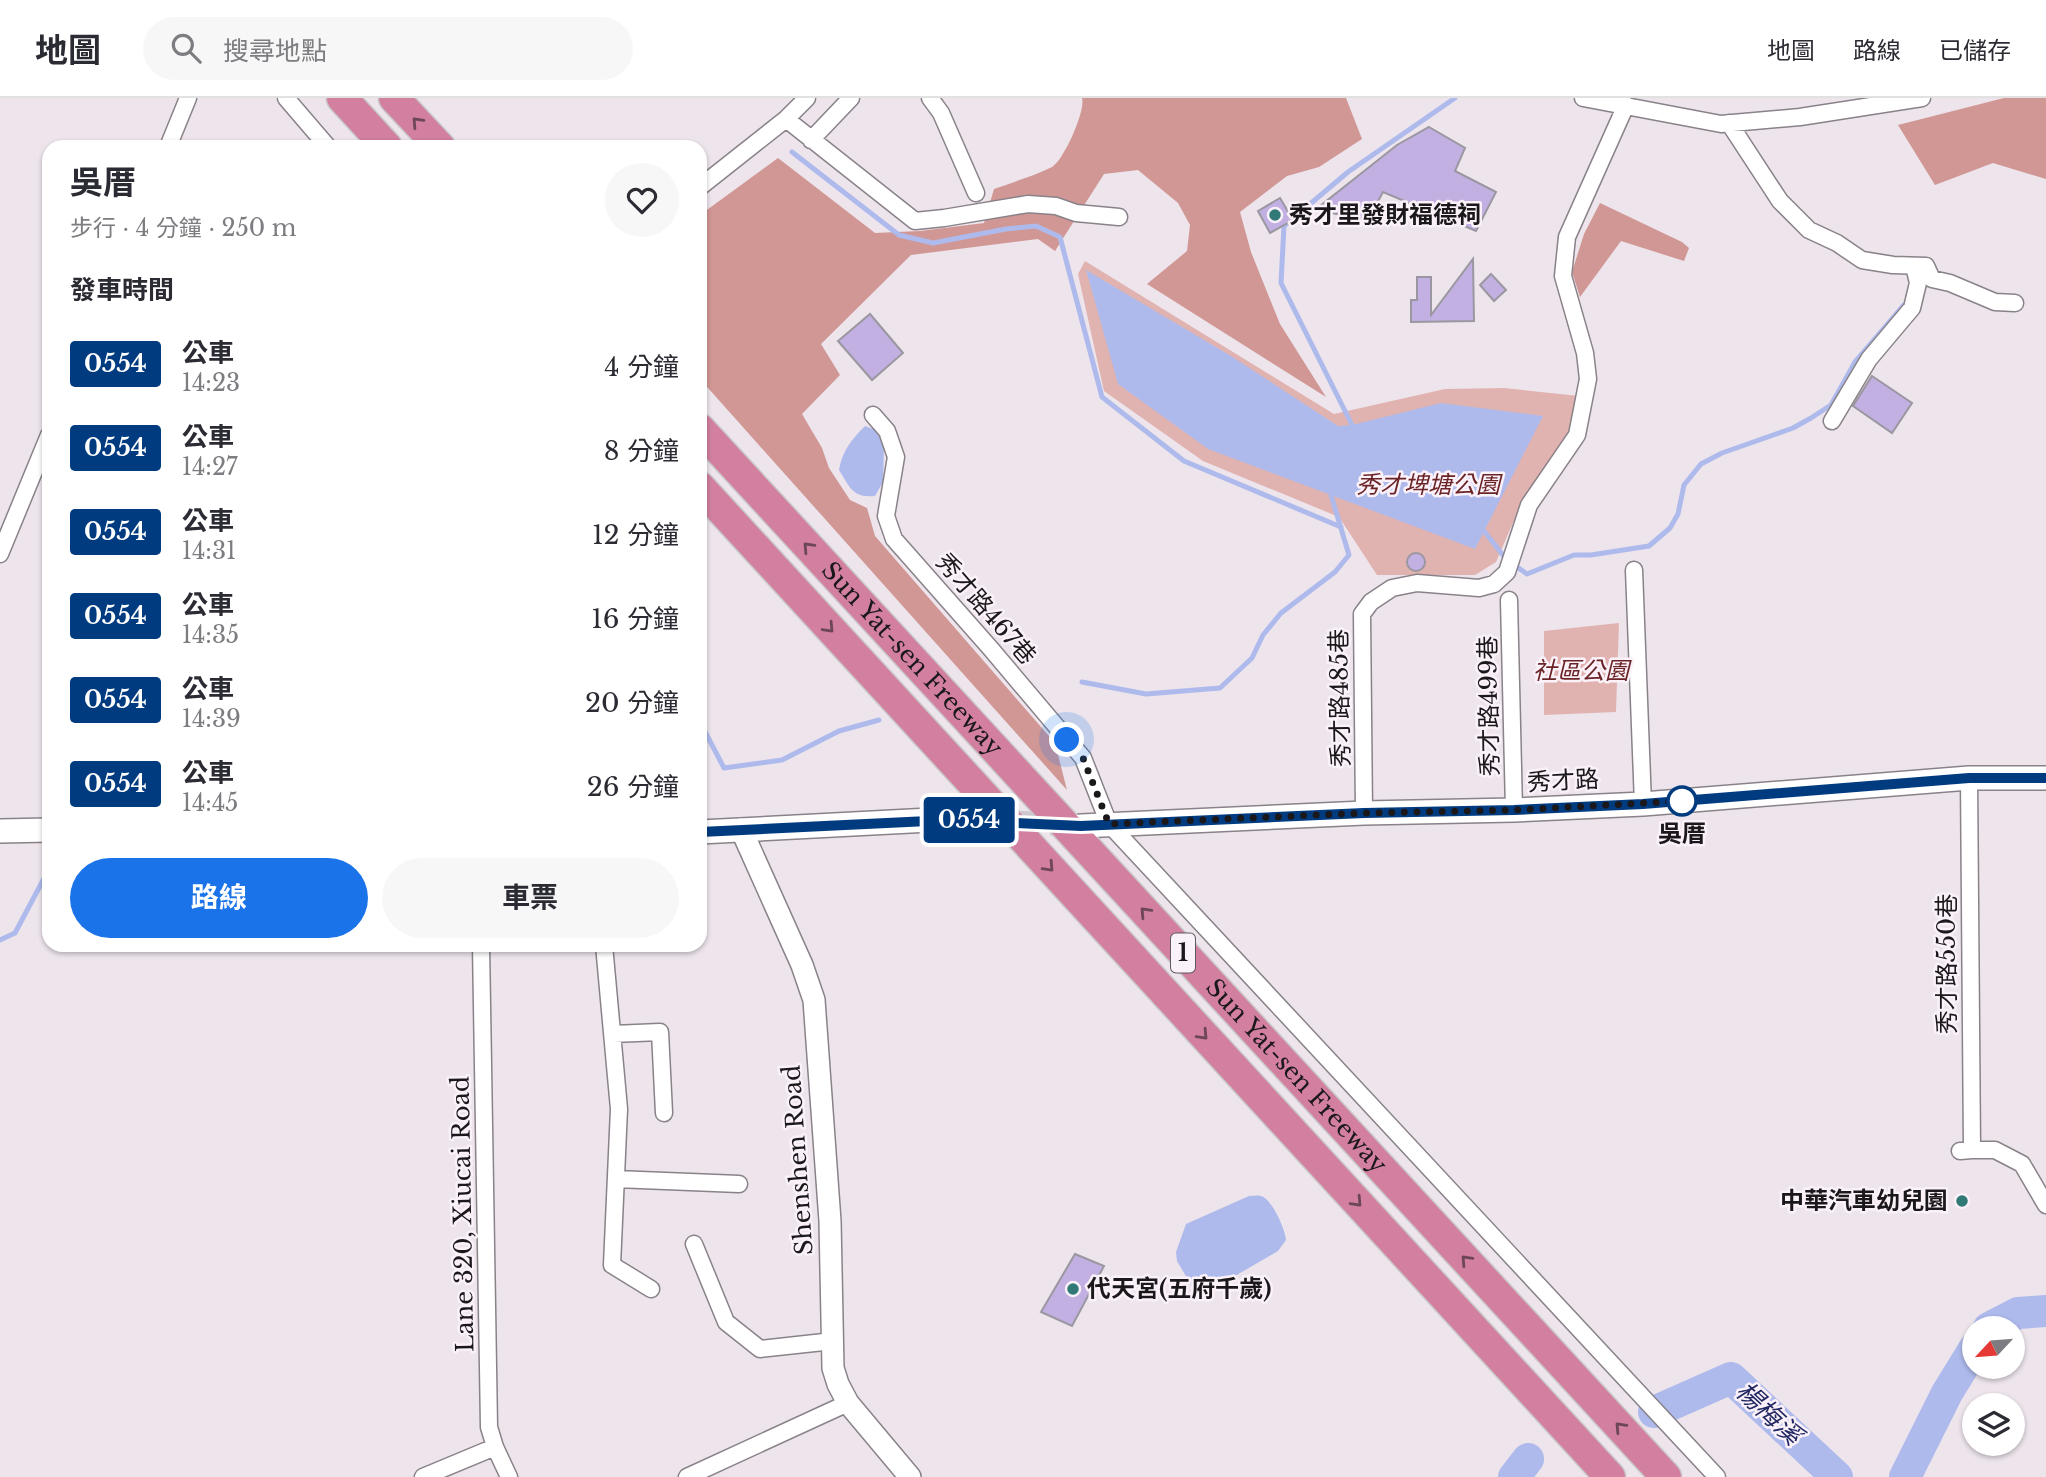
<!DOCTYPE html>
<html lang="zh-TW">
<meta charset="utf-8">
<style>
body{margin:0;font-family:"Libre Baskerville","Noto Sans TC",serif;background:#f7f7f7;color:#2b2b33;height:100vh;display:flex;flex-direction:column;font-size:26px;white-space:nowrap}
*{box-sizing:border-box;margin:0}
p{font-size:23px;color:#7c7c81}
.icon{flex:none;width:38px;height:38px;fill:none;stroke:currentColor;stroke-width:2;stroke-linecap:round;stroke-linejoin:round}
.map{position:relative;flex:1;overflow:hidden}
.details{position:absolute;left:42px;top:42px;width:665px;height:812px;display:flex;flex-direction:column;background:#fff;border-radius:21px;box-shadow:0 2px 5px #0004}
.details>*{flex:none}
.badge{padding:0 14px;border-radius:5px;font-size:24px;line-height:46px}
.needle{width:46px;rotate:244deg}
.buttons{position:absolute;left:1962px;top:1218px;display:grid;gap:14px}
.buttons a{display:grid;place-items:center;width:63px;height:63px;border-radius:50%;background:#fff;box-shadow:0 2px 5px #0004;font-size:35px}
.you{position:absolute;width:35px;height:35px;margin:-18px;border:5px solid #fff;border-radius:50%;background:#1a73e8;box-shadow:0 0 0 10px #1a73e833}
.map>.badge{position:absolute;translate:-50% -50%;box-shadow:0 0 0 4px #fff}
h2{padding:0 28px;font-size:26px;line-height:63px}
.round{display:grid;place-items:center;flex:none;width:74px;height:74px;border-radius:37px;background:#f7f7f7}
.headline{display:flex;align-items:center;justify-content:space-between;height:119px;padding:0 28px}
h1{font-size:33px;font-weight:700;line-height:52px}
.action{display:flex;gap:14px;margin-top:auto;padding:14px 28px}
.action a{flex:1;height:80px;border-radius:42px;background:#1a73e8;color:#fff;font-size:28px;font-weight:700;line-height:80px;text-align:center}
.action a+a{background:#f7f7f7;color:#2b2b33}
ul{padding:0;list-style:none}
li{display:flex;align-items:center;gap:21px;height:84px;padding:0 28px}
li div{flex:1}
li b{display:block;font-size:26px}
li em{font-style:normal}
li .badge{min-width:77px;font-weight:700;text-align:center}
header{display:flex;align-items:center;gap:42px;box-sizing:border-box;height:98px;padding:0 35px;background:#fff;border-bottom:2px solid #e1e1e2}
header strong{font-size:33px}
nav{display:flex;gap:38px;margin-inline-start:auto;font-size:24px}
.search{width:490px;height:63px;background:#f7f7f7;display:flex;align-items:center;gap:18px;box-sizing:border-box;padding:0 24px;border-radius:38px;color:#7c7c81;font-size:26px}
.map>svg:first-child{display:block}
</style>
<header>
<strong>地圖</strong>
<div class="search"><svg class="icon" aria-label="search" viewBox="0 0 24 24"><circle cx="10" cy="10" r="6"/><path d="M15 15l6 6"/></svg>搜尋地點</div>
<nav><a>地圖</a><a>路線</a><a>已儲存</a></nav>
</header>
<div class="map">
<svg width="2046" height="1379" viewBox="0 0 2046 1379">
<rect width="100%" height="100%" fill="#ede4ec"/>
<path fill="#e1b3b0" d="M1085 163 1334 316 1445 291 1504 290 1579 298 1573 327 1522 404 1496 464 1475 477H1377L1339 419 1203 363 1104 293 1078 176Z
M1619 525 1616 614 1544 617V533Z"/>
<path fill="#d19794" d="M1082 0H1346L1362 41 1319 69 1287 78 1240 114 1251 154 1280 226 1326 299 1147 186 1187 153 1190 127 1178 105 1138 72 1104 76 1055 153 1038 141 911 157 821 246 840 277 802 316 822 350 829 370 850 402 867 410 875 438 1055 645 1067 692 700 281V117L778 60 875 135 920 133 984 125 994 91C1013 84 1034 78 1052 69 1063 63 1086 13 1082 0Z
M2004 0H2046V81L1993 65 1935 87 1898 27Z
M1600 105 1682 144 1689 150 1684 163 1621 143 1580 199 1572 174 1584 136Z"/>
<path fill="#aebaec" d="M1086 172 1231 258 1338 328 1352 327 1441 305 1543 318 1475 451 1208 351 1118 286Z
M865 328 876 332 884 349 883 384 875 398C852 400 850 389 839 372 842 353 852 341 865 328Z
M1249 1098C1253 1098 1257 1097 1261 1098 1272 1101 1285 1131 1286 1142L1278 1153 1204 1196 1194 1192 1177 1163 1176 1154 1186 1126Z"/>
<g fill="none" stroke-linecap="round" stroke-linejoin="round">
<path stroke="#aebaec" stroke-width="5" d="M792 54 899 137 933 145 1006 131 1036 128 1060 139 1102 299 1184 363 1341 429
M1351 331 1352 327 1281 185 1284 128 1348 74 1455 0
M1479 432 1484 433 1506 461 1527 476 1574 457H1591L1649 448 1670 430 1678 416 1684 387 1701 366 1722 355 1793 330 1811 320 1831 307 1855 264 1904 207
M1082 584 1146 596 1220 590 1252 560 1263 537 1281 515 1335 474 1349 457 1331 397 1333 391
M700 624 724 670 782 662 839 633 879 622
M0 842 15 835 49 771"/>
<path stroke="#aebaec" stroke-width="32" d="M1989 1230 2018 1215 2046 1213
M1654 1314 1731 1280 1837 1379
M1514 1379 1528 1361
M1905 1379 1947 1295 1974 1251"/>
</g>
<path fill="#c2b0e2" stroke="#9a97a0" stroke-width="2" d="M1429 29 1465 50 1455 73 1496 94 1476 133 1383 94 1368 122 1315 112 1397 47Z
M1280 100 1293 122 1270 135 1258 113Z
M1473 161 1474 223 1411 224V202H1417V179H1431V217Z
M1491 176 1506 192 1494 203 1480 187Z
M870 216 903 255 872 282 838 243Z
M1872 278 1912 305 1892 335 1853 308Z
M1407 464a9 9 0 1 1 18 0a9 9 0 1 1-18 0Z
M1075 1156 1104 1168 1072 1228 1041 1214Z"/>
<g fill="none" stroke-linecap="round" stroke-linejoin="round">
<path stroke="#cec5cd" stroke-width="23" stroke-dasharray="23 11" stroke-linecap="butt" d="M949 721 1074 727"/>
<g stroke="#898289" stroke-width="19">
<path id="minor" d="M286 0 328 49
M930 0 941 15 976 95
M1583 0 1721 26 1800 19 1922 0
M786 21 915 123 944 120 1028 106 1056 108 1076 115 1119 119
M1729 25 1780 103 1809 132 1837 145 1862 162 1893 167 1926 168 1932 181 1950 185 1995 204 2015 205
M811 42 851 0
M168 49 188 0
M700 89 786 21 807 0
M873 317 887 333 896 359 886 418 894 441 991 551 1083 660 1109 726 1717 1379
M1832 323 1869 261 1912 210 1918 185 1914 168
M0 456 49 337
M1634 472 1643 706
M1509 502 1514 712
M1969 680 1972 1052
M1364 715 1362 516 1371 504 1392 490 1417 485 1479 490 1494 486 1507 474 1529 407 1577 337 1588 281 1585 255 1563 178 1567 139 1626 7
M481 847 489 1329 495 1349 509 1379
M604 847 619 1011 612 1167 651 1191
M613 936 660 934 664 1015
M1960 1053 1972 1052H1995L2022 1066 2046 1107
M616 1081 739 1086
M694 1146 726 1224 760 1251 833 1243
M423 1379 495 1349
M687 1379 848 1305"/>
</g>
<g stroke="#898289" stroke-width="24">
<path id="tertiary" d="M741 731 802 867 814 902 830 1123 833 1270 838 1286 848 1305 910 1379"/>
</g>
<g stroke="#898289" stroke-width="26">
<path id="secondary" d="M1081 728 1364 715 1514 712 1643 706 1969 680H2046
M0 733 49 732
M700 734 949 721"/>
</g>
<g stroke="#c8c8c8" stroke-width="33">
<g id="motorway">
<path d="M342 0 387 49"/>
<path d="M394 0 440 49"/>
<path id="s1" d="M700 331 1666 1379"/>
<path d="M700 389 1610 1379"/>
</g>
</g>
<use href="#minor" stroke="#fff" stroke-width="16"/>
<use href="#tertiary" stroke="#fff" stroke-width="21"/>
<use href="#secondary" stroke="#fff" stroke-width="23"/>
<use href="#motorway" stroke="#d27fa0" stroke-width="30"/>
</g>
<defs><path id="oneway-chevron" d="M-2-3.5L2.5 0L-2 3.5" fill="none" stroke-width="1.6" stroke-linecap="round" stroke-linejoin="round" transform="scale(1.75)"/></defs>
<g stroke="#6d4657">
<use href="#oneway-chevron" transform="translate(417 24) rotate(-133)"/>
<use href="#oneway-chevron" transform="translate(808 449) rotate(-133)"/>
<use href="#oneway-chevron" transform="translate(829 530) rotate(47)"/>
<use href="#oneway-chevron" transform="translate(1049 769) rotate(47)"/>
<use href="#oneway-chevron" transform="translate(1145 814) rotate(-133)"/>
<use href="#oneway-chevron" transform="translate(1203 937) rotate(47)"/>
<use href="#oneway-chevron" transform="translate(1357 1104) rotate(47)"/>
<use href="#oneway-chevron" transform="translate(1466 1162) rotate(-133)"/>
<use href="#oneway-chevron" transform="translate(1620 1329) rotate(-133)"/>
</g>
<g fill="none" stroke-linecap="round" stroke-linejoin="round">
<g stroke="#fff" stroke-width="16">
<path id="line" d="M700 734 949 722 1081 728 1364 715 1514 712 1643 706 1969 680H2046"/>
</g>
<use href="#line" stroke="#003b80" stroke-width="10"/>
<path stroke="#1b181b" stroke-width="7" stroke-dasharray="0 12.6" d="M1067 642 1083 660 1109 726 1364 715 1514 712 1682 703"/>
</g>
<g fill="#307976" stroke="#faf1f9" stroke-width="2.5">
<circle cx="1275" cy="117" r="7"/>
<circle cx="1962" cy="1103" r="7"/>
<circle cx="1073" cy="1191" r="7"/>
</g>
<circle fill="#fff" stroke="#003b80" stroke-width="3.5" cx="1682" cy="703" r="14"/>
<g text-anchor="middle" stroke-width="5" stroke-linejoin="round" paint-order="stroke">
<rect fill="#faf1f9" stroke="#5e595e" stroke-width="2" x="1171" y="835.5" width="24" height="39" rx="5"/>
<g font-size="23" font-weight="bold" fill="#1b181b">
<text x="1183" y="863">1</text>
</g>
<g font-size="24" font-weight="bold" fill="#1b181b" stroke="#faf1f9" text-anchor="start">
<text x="1289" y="125">秀才里發財福德祠</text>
<text x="1948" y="1111" text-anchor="end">中華汽車幼兒園</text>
<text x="1087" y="1199">代天宮(五府千歲)</text>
</g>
<g font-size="24" font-style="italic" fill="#6b2426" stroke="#faf1f9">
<text x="1428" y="395">秀才埤塘公園</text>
<text x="1581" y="581">社區公園</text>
</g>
<g font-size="24" fill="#1b181b" stroke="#faf1f9">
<text transform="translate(986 511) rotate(49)" y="8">秀才路467巷</text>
<text dy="8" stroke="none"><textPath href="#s1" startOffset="313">Sun Yat-sen Freeway</textPath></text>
<text transform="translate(1340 600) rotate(-91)" y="8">秀才路485巷</text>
<text transform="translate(1489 608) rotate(-91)" y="8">秀才路499巷</text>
<text transform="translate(1563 683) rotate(-3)" y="8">秀才路</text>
<text transform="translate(1947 866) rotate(-90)" y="8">秀才路550巷</text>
<text dy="8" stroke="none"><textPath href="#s1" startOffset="880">Sun Yat-sen Freeway</textPath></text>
<text transform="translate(798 1062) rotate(-94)" y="8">Shenshen Road</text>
<text transform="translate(463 1116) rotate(-91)" y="8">Lane 320, Xiucai Road</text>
</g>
<g font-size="24" font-weight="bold" fill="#1b181b" stroke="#faf1f9">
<text x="1682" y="744">吳厝</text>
</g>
<g font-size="26" font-style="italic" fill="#212862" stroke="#faf1f9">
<text transform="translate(1769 1315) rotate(43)" y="9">楊梅溪</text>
</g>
</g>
</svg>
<div class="buttons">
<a><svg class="needle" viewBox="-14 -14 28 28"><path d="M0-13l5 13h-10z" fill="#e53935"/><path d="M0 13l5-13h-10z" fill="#7c7c81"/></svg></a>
<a><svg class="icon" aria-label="layers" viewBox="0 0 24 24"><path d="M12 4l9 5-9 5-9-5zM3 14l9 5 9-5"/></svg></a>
</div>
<div class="you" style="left:1067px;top:642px"></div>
<b class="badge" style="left:969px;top:722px;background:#003b80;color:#fff">0554</b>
<section class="details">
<div class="headline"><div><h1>吳厝</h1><p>步行 · 4 分鐘 · 250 m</p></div><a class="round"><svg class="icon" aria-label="heart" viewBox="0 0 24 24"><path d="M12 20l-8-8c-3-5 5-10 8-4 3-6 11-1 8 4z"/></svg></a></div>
<h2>發車時間</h2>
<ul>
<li><span class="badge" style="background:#003b80;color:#fff">0554</span><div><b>公車</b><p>14:23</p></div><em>4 分鐘</em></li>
<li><span class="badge" style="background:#003b80;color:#fff">0554</span><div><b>公車</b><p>14:27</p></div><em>8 分鐘</em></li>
<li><span class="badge" style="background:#003b80;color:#fff">0554</span><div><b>公車</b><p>14:31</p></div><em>12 分鐘</em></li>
<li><span class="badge" style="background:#003b80;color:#fff">0554</span><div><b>公車</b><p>14:35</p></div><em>16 分鐘</em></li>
<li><span class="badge" style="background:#003b80;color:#fff">0554</span><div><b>公車</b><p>14:39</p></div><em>20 分鐘</em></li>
<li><span class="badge" style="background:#003b80;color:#fff">0554</span><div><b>公車</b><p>14:45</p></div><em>26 分鐘</em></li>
</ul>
<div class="action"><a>路線</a><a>車票</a></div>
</section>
</div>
